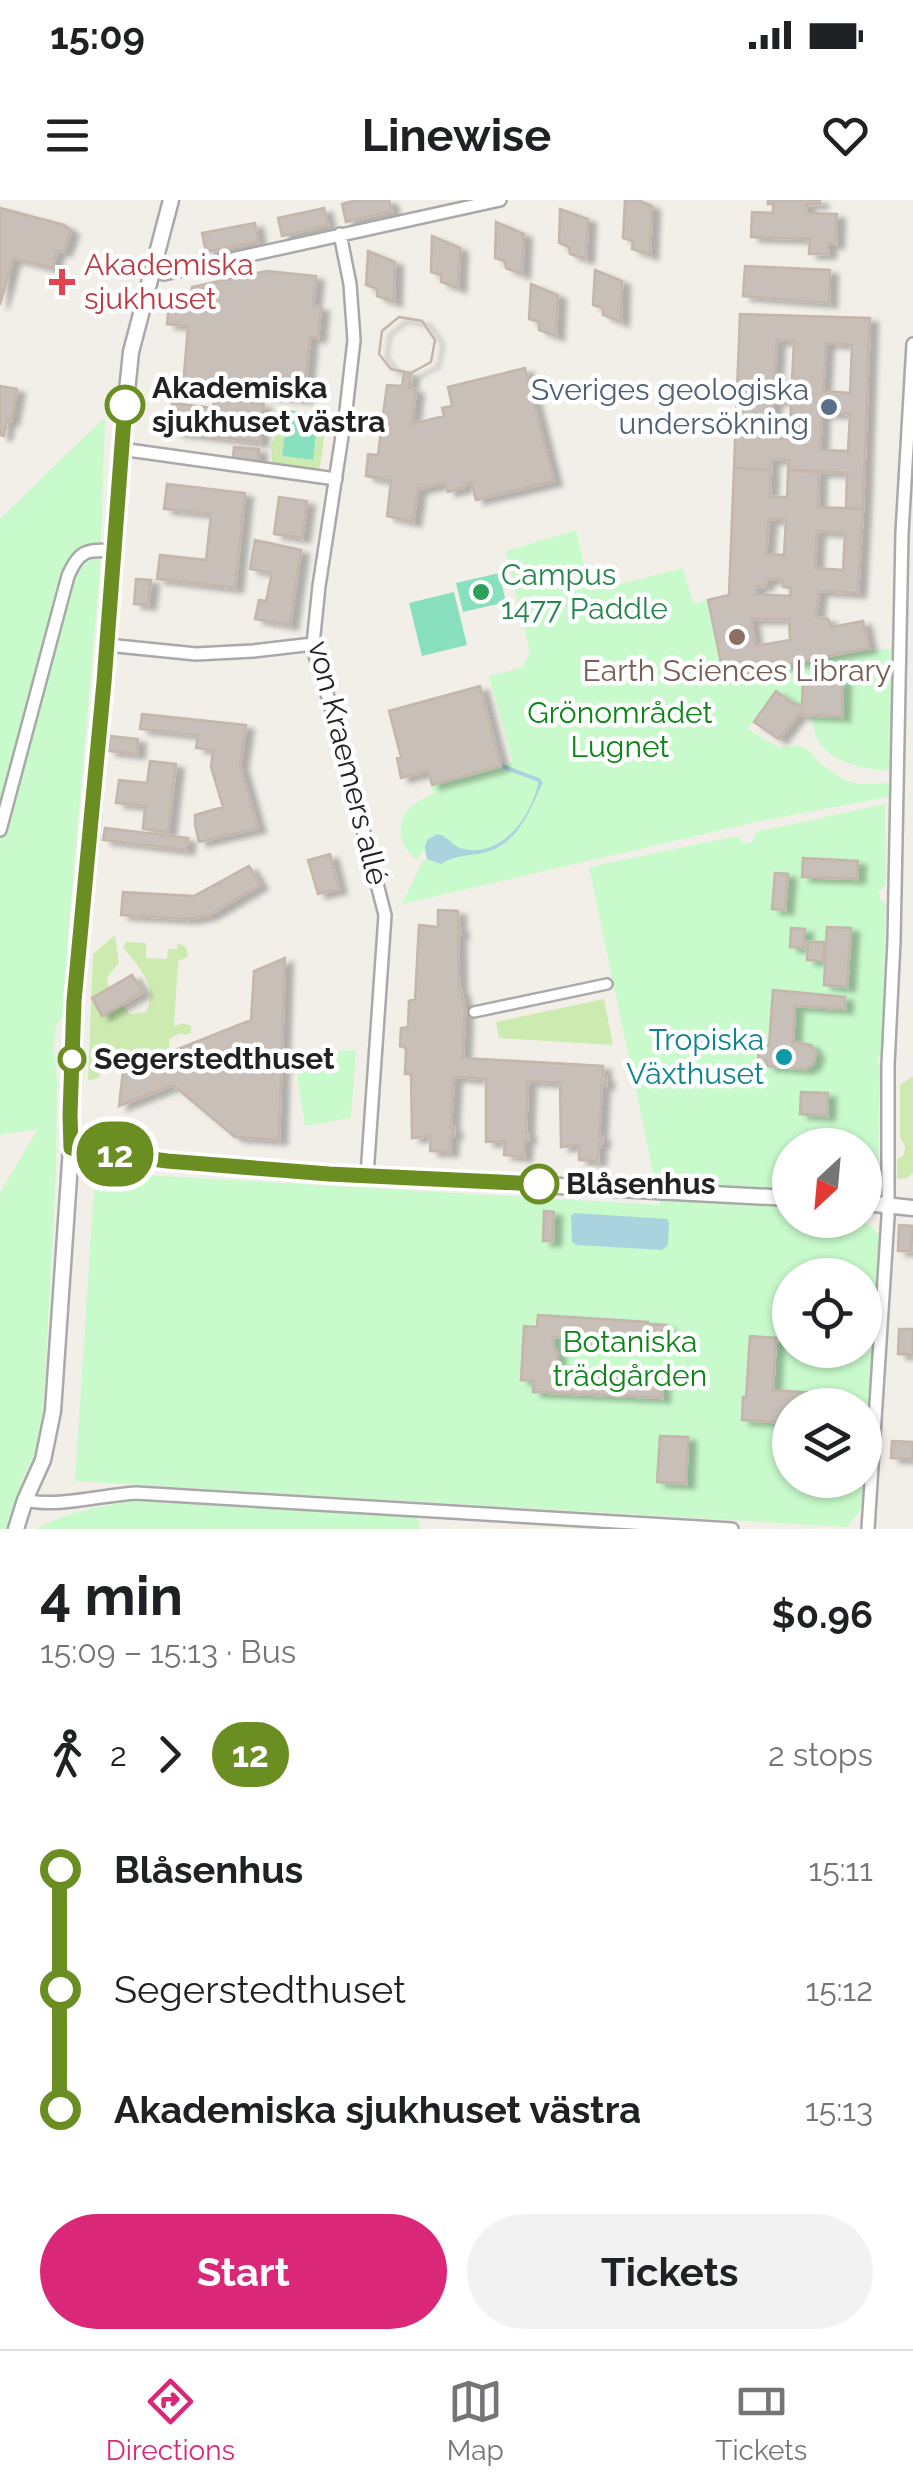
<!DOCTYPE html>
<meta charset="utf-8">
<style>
body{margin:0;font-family:Raleway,sans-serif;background:#f2f2f2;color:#202124;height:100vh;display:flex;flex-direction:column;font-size:38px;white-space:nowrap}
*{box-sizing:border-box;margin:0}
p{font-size:32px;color:#757577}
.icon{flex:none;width:55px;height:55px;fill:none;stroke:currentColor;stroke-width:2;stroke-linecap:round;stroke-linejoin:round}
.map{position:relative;height:1329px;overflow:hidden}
.details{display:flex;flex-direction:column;background:#fff;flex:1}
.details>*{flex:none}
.badge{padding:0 20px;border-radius:32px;font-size:35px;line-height:65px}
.needle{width:65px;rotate:206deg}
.tools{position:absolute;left:772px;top:928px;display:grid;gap:20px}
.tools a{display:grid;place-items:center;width:110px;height:110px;border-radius:50%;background:#fff;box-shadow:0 2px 8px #0004;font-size:50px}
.map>.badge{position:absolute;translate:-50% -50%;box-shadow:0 0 0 5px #fff}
.legs{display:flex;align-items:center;gap:15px;height:110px;padding:0 40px;font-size:32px}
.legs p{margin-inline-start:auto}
.head{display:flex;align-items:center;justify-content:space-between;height:170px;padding:0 40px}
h1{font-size:55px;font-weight:700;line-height:75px}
.action{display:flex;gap:20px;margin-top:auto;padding:20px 40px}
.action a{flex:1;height:115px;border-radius:60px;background:#db2777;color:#fff;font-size:40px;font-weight:700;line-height:115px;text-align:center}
.action a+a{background:#f2f2f2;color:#202124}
ul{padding:0 40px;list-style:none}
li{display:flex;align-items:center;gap:35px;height:120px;font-size:38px}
li i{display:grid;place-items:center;width:15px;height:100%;margin:0 12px;background:currentColor}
li i::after{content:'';width:25px;height:25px;margin:-12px;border:8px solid;border-radius:50%;background:#fff}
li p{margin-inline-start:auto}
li:first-child i{background:linear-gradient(#0000 50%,currentColor 0)}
li:last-child i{background:linear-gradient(currentColor 50%,#0000 0)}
.status{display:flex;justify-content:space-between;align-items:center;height:70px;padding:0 50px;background:#fff;direction:ltr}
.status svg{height:28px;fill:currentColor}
header{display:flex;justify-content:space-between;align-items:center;height:130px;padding:0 40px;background:#fff;font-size:45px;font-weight:700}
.menu{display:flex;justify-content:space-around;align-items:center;height:140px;border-top:2px solid #e0e0e0;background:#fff;font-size:28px;color:#757577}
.menu a{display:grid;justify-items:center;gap:5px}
.menu .active{color:#db2777}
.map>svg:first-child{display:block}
</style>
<div class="status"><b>15:09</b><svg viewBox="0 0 49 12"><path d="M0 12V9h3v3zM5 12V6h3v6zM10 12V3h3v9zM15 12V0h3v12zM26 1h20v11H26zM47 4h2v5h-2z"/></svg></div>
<header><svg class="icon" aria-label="menu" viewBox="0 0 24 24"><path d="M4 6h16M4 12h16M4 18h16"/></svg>Linewise<svg class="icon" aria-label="heart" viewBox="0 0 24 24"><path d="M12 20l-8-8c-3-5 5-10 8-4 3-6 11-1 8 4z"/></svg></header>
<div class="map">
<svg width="913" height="1329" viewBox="0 0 913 1329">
<defs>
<filter id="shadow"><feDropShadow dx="8" dy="4.5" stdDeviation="2.5" flood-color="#0004"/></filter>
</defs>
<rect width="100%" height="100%" fill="#f2efe9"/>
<path fill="#cdebb0" d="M280 222 287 223 282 256 313 260 318 225 326 226 319 271 283 266 272 262 271 246Z
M115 735 119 763 107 777 109 788 130 814 146 812C159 785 139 768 123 747L126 742 146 743V758L167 759 168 749H177L178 743 186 747 188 757 178 761 174 826 184 823 191 826V833L185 835 181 833 169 839V848L145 861 142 855 122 863V857L100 867V877L88 881 93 754Z
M604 799 613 845 499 838 496 822Z
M913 876V973L907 978 897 979V959L904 955 905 946 900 937V885Z"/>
<path fill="#c8facc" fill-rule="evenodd" d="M105 217 100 370 68 737 67 813 56 825 54 850 57 880 56 973 43 1218 35 1253 22 1280 7 1329H0V993L38 929 0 935V319Z
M576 330 590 391 683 368 693 403 708 400 724 477 869 448 871 451 893 448V565L888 570C866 570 829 562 818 540 810 524 815 519 802 505L794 504 775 492 747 529 779 547 799 546 810 551 820 563 844 580 858 584 892 583V596L755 622 402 704 421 664 427 659 424 649 417 660C396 645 394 617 417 602 422 599 428 597 433 595L432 585 513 562 489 476 523 467 530 452 506 351Z
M885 604 886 686 879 690 880 700 886 704 882 853 877 860 880 866 878 982 872 988H865V945H790V1020H865L880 1036 865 1256V1205H790V1280H863L862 1308 847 1327 75 1281 95 972 660 1005 589 667 737 636 744 644 752 642 756 632ZM790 1075H865V1150H790Z
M356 850 351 918 305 926 294 854Z
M136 1301 417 1317 420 1329H37C66 1312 103 1305 136 1301Z"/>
<path fill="#88e0be" d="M288 210 319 214 313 260 282 256Z
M499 373 506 402 463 412 456 383Z
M454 392 467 445 422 456 409 403Z"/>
<path fill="#aad3df" d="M539 580 543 582C529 612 517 648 478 654 463 656 454 656 441 664L427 659 425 647 427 640 437 634C450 637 452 647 464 649 504 658 533 613 539 580Z
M574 1013 667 1019 669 1022 668 1045 662 1050 577 1045 572 1042 571 1016Z"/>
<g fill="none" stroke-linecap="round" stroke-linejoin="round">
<path stroke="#aad3df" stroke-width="4" d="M502 566 539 580"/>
</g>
<path fill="#c7bfb8" stroke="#c4b6ab" stroke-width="2.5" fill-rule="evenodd" filter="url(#shadow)" d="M357 0H389L392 11 346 22 342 4Z
M625 0H638L652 6 650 55 632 49 633 41 623 38Z
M768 0H820V4H807L806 13 837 14 836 44 829 43 828 54H809L810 39 751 37 752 12 773 13V4H768Z
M0 8 64 25 71 31 64 51H57L52 68 13 58 0 105Z
M324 8 328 25 282 36 278 18Z
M560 9 588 19 586 59 570 54 569 47 559 43Z
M496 22 524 34 522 74 506 68 505 61 495 58Z
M255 23 258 42 206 52 202 33Z
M432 36 460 48 458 88 441 82V75L431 72Z
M368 51 395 62 394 102 377 96V89L366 85Z
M745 66 830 70 829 103 743 96Z
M595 70 622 81 621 122 603 115V108L593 105Z
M267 71 316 76 313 106 321 107 318 138 310 137 304 199 183 187 188 126 167 124 170 93 191 95 192 87Z
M531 84 558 95 556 136 539 130V122L529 119Z
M740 114 870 118 863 309 846 308 847 273 788 270 789 260 771 259V270L734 268ZM777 140 794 141 792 181 775 180ZM826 143 852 145 850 193 823 191ZM774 200 791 201 790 239 772 238ZM822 213 850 214 848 251 820 250Z
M399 117 422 121 435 140 431 162 411 173 409 188 416 190 412 224 444 216 442 208 452 206 448 187 525 168 554 281 476 300 471 282 464 284 465 287 448 292 445 283 418 289 413 322 387 316 391 281 366 276 368 254 378 255 387 185 402 186 404 172 391 169 379 154 382 131Z
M399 117 422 121 435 140 431 162 411 173 391 169 379 154 382 131Z
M0 186 17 189 11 221 7 220 4 236 0 235Z
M214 198 264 204 260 242 175 232 176 220H170L172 203 213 208Z
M234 247 259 249 258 261 233 258Z
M734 268 771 270 770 297H787L788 270 819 272 818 307 863 309 858 393 819 391 816 417 828 419 832 427 863 421 869 448 724 477 708 400 729 395ZM769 319 786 320 784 355 766 354ZM817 331 845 333 843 370 815 368ZM767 379 783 380V387L791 388 790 396 756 394 757 386H765ZM751 419H789L790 440 755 446Z
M167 284 245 293 235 388 157 379 160 355 206 360 211 314 164 309Z
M279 297 307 301 302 338 274 334Z
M255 340 301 350 290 425 255 419 259 400 266 401 272 373 250 369Z
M136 379 151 380 148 405 134 404Z
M803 479 843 480 842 517 802 515 800 512 779 539 754 522 776 491 794 504 802 505Z
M480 486 501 566 432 585 428 571 401 578 397 558 401 557 389 511Z
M142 514 246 525 240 565 258 628 199 642 195 625V615L223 607 211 567 213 550 196 548 198 535 140 529Z
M110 536 138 539 137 554 108 551Z
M150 561 176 564 168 632 143 629 145 606 116 603 119 580 147 583Z
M105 628 188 638 186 650 103 640Z
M330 654 339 689 318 694 308 660Z
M803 658 858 661 857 679 802 677Z
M249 666 260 685 209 715 189 719 121 715 123 692 194 696Z
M775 673 788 674 785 710 772 709Z
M438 710 458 711V728H460L461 734 458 735 459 790H461L465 809 463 858 603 866V876L606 877V885H602L599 937H602V943L599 944 598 961 579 960V945L561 947 560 883 528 881 526 932 528 933V939H525L524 957 504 955 505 941 486 942V879L454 877 451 928H454V935H451L450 952 430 951 431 936 412 938 411 874H405L406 848 400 846 401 828 408 827 409 801 415 799 419 725 438 727Z
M827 727 851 728 847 787 824 785Z
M791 728 805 729 804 748 790 747Z
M808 742H824L823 761 807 760Z
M285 758 279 940 235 937 173 885 119 906 123 871 251 820 254 771Z
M132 775 143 792 102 816 92 798Z
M773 790 845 797V809L795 806 793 842 811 845 816 854 813 864 806 869 767 866V861L758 860 759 845 769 846Z
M801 892 828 893 827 916 800 914Z
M544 1011 554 1012 553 1041H543Z
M899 1025 913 1026 911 1051H898Z
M538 1115 648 1122V1124L667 1125 666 1141 647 1140V1143L611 1141 610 1145 573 1143V1138L553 1137V1146L558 1154 557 1161 551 1165V1173L662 1181V1198L533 1192 534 1181 521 1180 524 1126 537 1127Z
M899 1129H913V1155L898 1154Z
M750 1136 776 1138 773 1190 828 1194 827 1205H790V1223L742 1220 743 1197 746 1198Z
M660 1236 688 1237 686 1284 657 1282Z
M892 1241 913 1242V1259L891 1258Z"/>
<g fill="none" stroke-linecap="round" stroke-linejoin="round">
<g stroke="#a9a9a9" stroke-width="14">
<path id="pedestrian" d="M474 812 607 784"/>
</g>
<g stroke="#a9a9a9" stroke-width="16">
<path id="minor" d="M340 34 350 84 354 140 346 210 319 386 313 444 316 459 333 513 385 715 367 975
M153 71 164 74 500 0
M121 249 336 279
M107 445 196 454 253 451 313 444
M0 630 68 376C79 350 87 349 115 351
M25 1300C56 1308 102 1295 136 1293L732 1329
M868 1329 888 1017V865L894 741 902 333 913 144"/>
</g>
<g stroke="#a9a9a9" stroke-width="19">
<path id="tertiary" d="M71 948 167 961 329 974 790 998
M865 1003 913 1008
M16 1329 25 1300 43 1260 53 1211 71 948 70 915 74 801 92 627 115 351 121 249 131 152 171 0"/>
</g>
<use href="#pedestrian" stroke="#fff" stroke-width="9"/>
<use href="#minor" stroke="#fff" stroke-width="11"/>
<use href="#tertiary" stroke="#fff" stroke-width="14"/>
</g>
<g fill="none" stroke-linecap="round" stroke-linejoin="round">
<g stroke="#fff" stroke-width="22">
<path id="line-1" d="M125 205 104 482 74 801 70 915 71 948 167 961 329 974 539 984"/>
</g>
<use href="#line-1" stroke="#6b8e23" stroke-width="15"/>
</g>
<path fill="#e0444e" stroke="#fff" stroke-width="4" d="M57 67h10v10h10v10h-10v10h-10v-10h-10v-10h10z"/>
<g fill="#fff" stroke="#6b8e23" stroke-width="5">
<circle cx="125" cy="205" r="18"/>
<circle cx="72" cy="859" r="12"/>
<circle cx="539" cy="984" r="18"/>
</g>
<circle fill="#5c6f8a" stroke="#fff" stroke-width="4" cx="829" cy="207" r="10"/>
<circle fill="#2e9e5b" stroke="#fff" stroke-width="4" cx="481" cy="392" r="10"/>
<circle fill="#8d6e63" stroke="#fff" stroke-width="4" cx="737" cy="437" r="10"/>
<circle fill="#0f9aa8" stroke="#fff" stroke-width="4" cx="784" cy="857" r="10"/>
<g text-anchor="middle" stroke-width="9" stroke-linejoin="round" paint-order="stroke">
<g font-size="30" fill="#be3a42" stroke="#fff" text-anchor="start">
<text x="84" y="75">Akademiska<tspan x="84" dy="34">sjukhuset</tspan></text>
</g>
<g font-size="30" font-weight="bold" fill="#222" stroke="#fff" text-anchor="start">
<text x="152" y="198">Akademiska<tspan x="152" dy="34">sjukhuset västra</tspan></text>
<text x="94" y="869">Segerstedthuset</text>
<text x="566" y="994">Blåsenhus</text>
</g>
<g font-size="30" fill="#4e5e75" stroke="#fff" text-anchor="end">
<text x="809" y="200">Sveriges geologiska<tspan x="809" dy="34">undersökning</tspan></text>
</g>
<g font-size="30" fill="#27864d" stroke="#fff" text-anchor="start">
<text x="501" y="385">Campus<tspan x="501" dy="34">1477 Paddle</tspan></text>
</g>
<g font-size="30" fill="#785e54" stroke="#fff">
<text x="737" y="481">Earth Sciences Library</text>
</g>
<g font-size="30" fill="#0c8416" stroke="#fff">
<text x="620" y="523">Grönområdet<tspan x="620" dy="34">Lugnet</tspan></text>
<text x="630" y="1152">Botaniska<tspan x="630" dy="34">trädgården</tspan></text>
</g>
<g font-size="30" fill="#222" stroke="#fff">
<text transform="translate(348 563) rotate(76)" y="10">von Kraemers allé</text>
</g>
<g font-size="30" fill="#0d838f" stroke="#fff" text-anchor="end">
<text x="764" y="850">Tropiska<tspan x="764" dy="34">Växthuset</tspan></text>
</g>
</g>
</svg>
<div class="tools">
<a><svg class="needle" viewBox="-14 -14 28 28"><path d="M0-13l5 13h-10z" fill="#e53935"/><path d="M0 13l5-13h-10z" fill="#757577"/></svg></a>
<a><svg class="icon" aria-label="locate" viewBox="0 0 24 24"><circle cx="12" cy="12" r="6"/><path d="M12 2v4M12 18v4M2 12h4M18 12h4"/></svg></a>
<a><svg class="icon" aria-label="layers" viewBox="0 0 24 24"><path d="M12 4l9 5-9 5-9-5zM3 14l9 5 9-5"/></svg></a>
</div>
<b class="badge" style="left:115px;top:954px;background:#6b8e23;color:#fff">12</b>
</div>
<section class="details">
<div class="head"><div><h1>4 min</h1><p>15:09 – 15:13 · Bus</p></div><b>$0.96</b></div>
<div class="legs"><svg class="icon" aria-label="walk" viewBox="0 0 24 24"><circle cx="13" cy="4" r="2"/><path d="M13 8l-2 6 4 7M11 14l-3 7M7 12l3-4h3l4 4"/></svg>2<svg class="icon" aria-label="forward" viewBox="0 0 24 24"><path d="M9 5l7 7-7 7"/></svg><b class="badge" style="background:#6b8e23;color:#fff">12</b><p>2 stops</p></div>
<ul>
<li><i style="color:#6b8e23"></i><b>Blåsenhus</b><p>15:11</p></li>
<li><i style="color:#6b8e23"></i><span>Segerstedthuset</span><p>15:12</p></li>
<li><i style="color:#6b8e23"></i><b>Akademiska sjukhuset västra</b><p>15:13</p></li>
</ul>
<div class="action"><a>Start</a><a>Tickets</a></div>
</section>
<nav class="menu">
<a class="active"><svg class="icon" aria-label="directions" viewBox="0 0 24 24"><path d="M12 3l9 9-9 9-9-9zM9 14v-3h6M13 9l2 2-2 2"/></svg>Directions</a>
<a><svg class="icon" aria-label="map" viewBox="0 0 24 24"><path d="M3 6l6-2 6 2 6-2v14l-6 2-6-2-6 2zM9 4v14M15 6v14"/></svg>Map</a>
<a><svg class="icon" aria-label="tickets" viewBox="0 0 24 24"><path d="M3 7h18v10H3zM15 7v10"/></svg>Tickets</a>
</nav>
